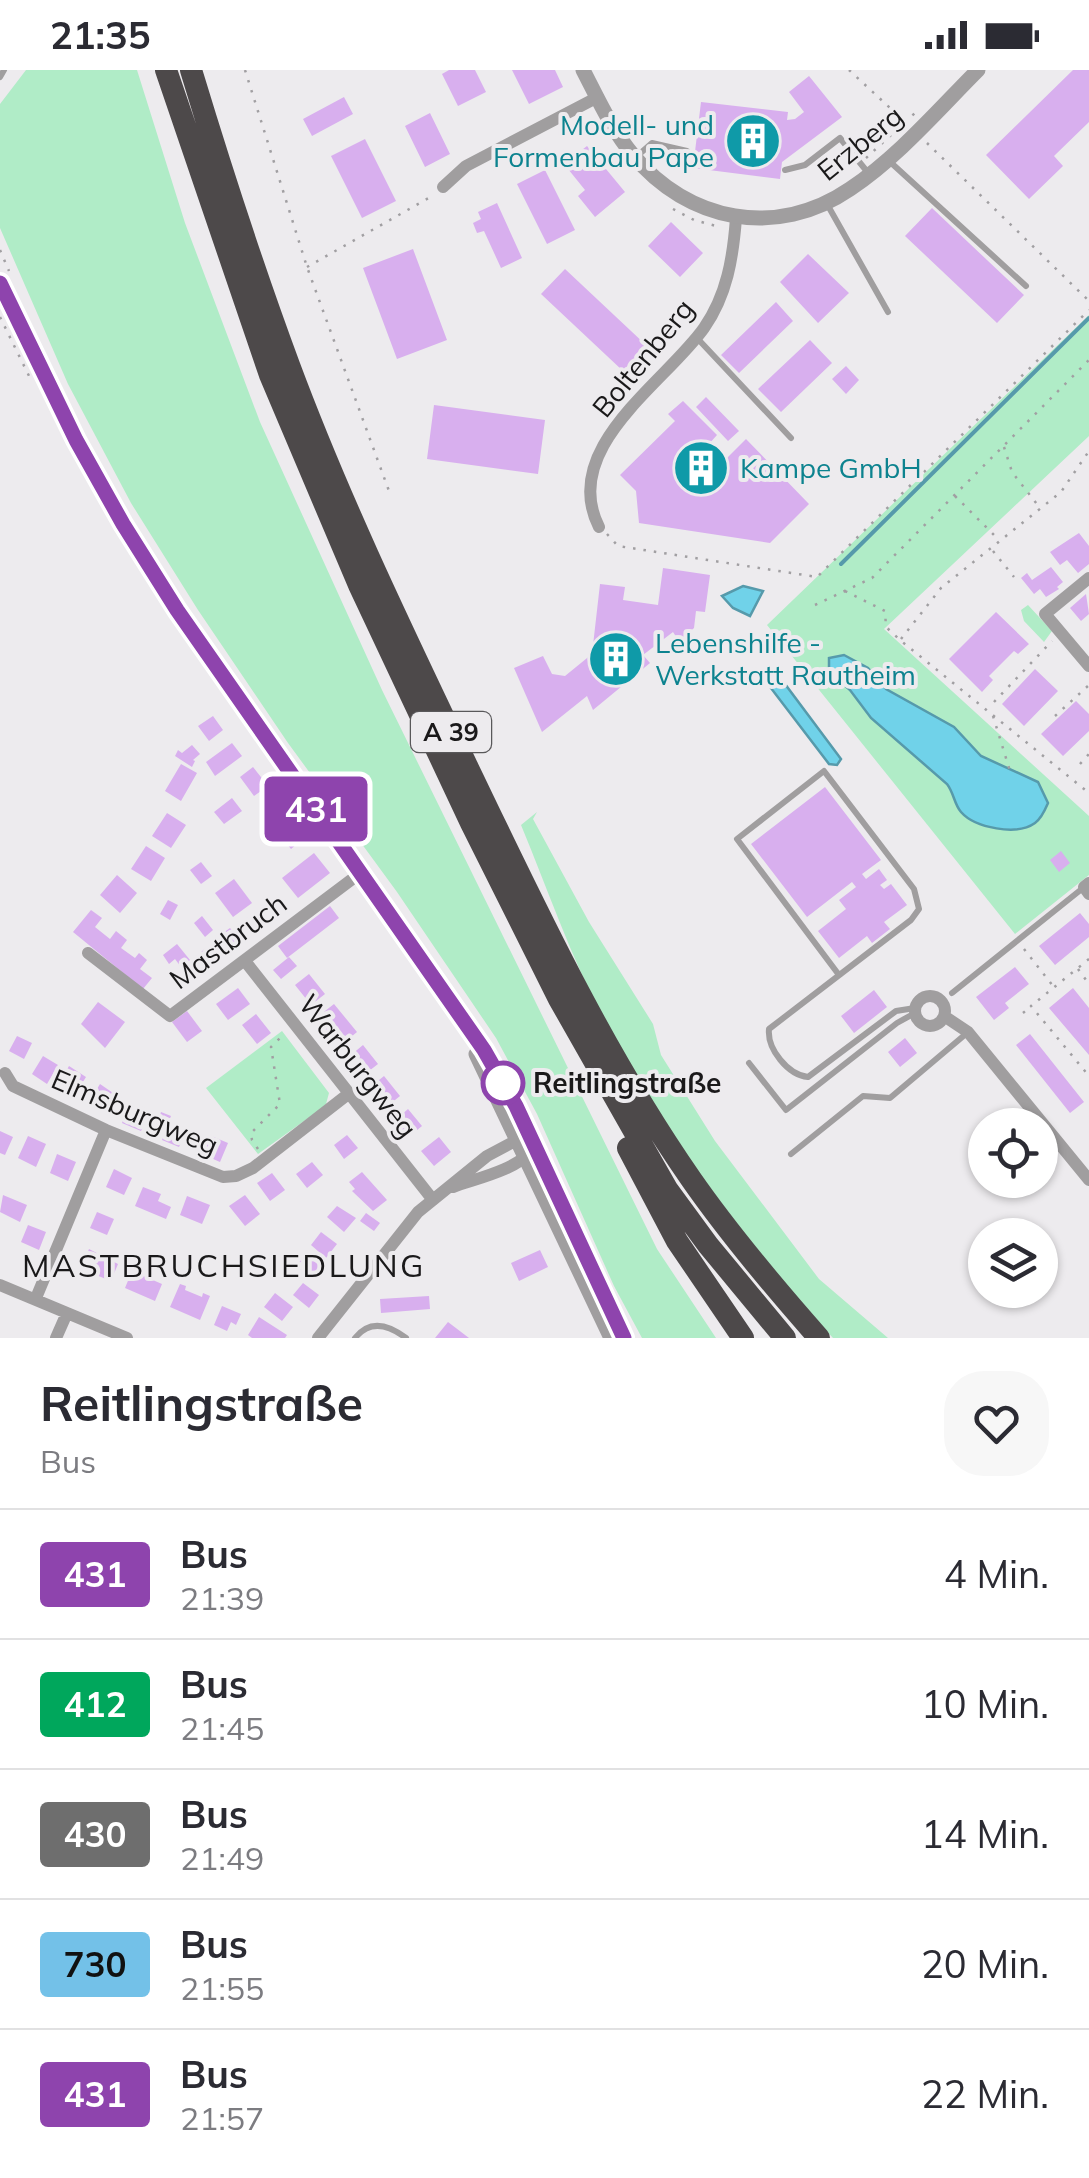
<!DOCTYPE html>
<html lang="de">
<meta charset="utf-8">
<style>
body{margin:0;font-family:Mulish,sans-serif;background:#f7f7f7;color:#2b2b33;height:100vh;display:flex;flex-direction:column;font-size:38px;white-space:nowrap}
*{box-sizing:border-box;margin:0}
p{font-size:32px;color:#7c7c81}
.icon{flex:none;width:55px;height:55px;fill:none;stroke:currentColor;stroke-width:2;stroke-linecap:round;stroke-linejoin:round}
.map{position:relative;height:1268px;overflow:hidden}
.details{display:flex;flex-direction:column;background:#fff;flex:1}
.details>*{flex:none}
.badge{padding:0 20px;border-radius:8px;font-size:35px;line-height:65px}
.tools{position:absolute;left:968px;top:1038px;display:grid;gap:20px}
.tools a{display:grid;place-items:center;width:90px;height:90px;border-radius:50%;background:#fff;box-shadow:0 2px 8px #0004;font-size:50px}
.map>.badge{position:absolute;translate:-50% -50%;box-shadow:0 0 0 5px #fff}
.round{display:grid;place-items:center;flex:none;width:105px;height:105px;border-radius:40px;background:#f7f7f7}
.headline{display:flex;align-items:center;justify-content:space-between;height:170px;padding:0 40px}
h1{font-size:48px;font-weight:700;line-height:75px}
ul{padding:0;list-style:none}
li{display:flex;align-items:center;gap:30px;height:130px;padding:0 40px;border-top:2px solid #e1e1e2}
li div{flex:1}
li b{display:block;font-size:38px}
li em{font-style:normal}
li .badge{min-width:110px;font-weight:700;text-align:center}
.status{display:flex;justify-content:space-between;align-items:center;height:70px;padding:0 50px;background:#fff;direction:ltr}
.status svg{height:28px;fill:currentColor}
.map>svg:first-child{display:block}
</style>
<div class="status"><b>21:35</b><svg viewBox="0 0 49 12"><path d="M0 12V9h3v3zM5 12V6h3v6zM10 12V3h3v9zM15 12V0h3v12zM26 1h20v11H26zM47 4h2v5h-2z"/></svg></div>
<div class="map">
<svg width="1089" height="1268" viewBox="0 0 1089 1268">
<rect width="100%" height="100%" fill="#edebee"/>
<path fill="#b0ecc7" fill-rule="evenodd" d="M26 0H137L185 153 260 352 382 620 657 1179 716 1268H642L614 1216 537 1044 496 968 397 822 288 673 198 540 131 433 68 314 0 158V34Z
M1089 245V366L884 559 1089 746V805L1015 864 767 555ZM844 585 868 598 886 619 954 657 981 686 1038 712 1025 757 998 758 956 733 955 725 947 714 871 648 850 620 829 602 836 586Z
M1028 535 1052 561 1044 572 1024 551 1021 540Z
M537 742 533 749 589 852 653 954 661 985 715 1071 819 1209 888 1268H833C745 1170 667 1068 605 952 572 890 548 820 521 755Z
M282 961 329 1023 326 1034 318 1041 258 1084 206 1018Z"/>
<path fill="#70d2e9" stroke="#569aab" stroke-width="2.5" d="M743 516 763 521 750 546 733 538 722 526Z
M844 585 868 598 886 619 954 657 981 686 1038 712 1048 733C1045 740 1042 748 1035 753 1017 766 975 758 961 742 954 734 954 723 947 714L871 648 850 620 829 602V588Z
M769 601 776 602 841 689 837 695 829 694 764 609Z"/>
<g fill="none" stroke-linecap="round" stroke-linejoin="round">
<path stroke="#569aab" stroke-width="4" d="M841 494 1089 248"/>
</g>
<path fill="#d8afee" d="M449 0H475L486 22 458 36 442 4Z
M512 0H555L563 17 529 34Z
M1073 0H1089V52L1054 86 1063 96 1029 129 986 85Z
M809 6 842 47 782 92 780 109 693 98 701 32 788 42 787 50 795 49 804 42 789 22Z
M344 27 353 44 312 66 303 49Z
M430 43 450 84 425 97 405 56Z
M365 69 396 131 362 148 331 86Z
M587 76 625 122 595 147 578 126 585 120 564 94Z
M545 100 575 160 547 174 517 114Z
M497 133 522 188 501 198 484 161 477 163 473 153 481 149 478 142Z
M932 138 1024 225 997 253 905 166Z
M671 152 703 183 680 207 648 176Z
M413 179 447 270 397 289 363 198Z
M808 184 849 223 818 253 780 212Z
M565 199 647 276 623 301 541 224Z
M776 232 793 251 739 303 721 285Z
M810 270 832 293 781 342 758 319Z
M846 296 859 310 846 324 832 309Z
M706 327 739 361 728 371 696 337Z
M683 331 717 365 708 375 724 391 746 369 809 434 770 473 639 453 636 421 620 405 675 351 668 344Z
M434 335 545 350 538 404 427 389Z
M1079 463 1089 476V494L1078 503 1067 490 1060 495 1050 482Z
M1051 497 1063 512 1057 517 1059 519 1046 527 1040 519 1034 524 1021 508 1027 503 1032 510Z
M663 498 710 505 705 542 696 541 694 558 679 571 673 562 643 585 650 593 593 640 587 626 542 662 514 598 543 586 552 604 565 606 592 584 600 514 625 517 623 530 658 535Z
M1086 524 1089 544 1081 551 1070 538Z
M996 542 1029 574 1018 584 1014 581 989 606 993 610 982 622 949 589Z
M1035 599 1058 621 1024 656 1002 634Z
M1076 631 1089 644V661L1063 686 1041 664Z
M213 646 223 660 209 671 198 656Z
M232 673 242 686 215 706 206 692Z
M192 675 200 684 193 690 195 691 192 697 175 686 178 680 182 683Z
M181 694 197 703 181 731 165 721Z
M253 697 268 716 254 726 240 707Z
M825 717 881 790 862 804 866 809 879 799 887 810 880 815 884 819 891 814 907 835 884 852 890 859 872 873 867 866 839 888 818 861 846 839 839 830 856 817 852 812 807 847 751 774Z
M232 728 242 741 224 754 214 742Z
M278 732 290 749 277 759 264 742Z
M167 743 186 755 171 778 152 766Z
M293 753 304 768 291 779 279 764Z
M146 776 165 788 151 811 131 799Z
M1061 781 1070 793 1059 802 1050 790Z
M314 783 330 803 298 828 282 808Z
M201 792 212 806 201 814 190 800Z
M117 805 137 823 120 843 100 825Z
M234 809 252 833 233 847 215 823Z
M168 830 178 835 170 850 160 844Z
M330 836 339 848 287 888 278 876Z
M91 840 102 848 95 857 110 869 116 861 127 870 121 878 135 888 139 883 147 890 140 899 152 908 143 919 73 862Z
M1080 843 1089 854V867L1055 895 1039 876Z
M202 846 213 860 205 867 194 853Z
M230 858 243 875 229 885 216 868Z
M177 874 190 890 181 897 175 889 169 894 163 885Z
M207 877 219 891 206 901 195 887Z
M289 887 297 896 281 909 273 900Z
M194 893 203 905 188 916 179 904Z
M1015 897 1029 914 1005 933 1009 938 994 950 976 927Z
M309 904 325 924 311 935 295 915Z
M238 918 250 934 228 950 216 934Z
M1073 918 1089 938V985L1049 938Z
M874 920 887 937 854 963 841 946Z
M98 932 125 952 105 978 81 954Z
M334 934 357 962 340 976 316 948Z
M187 941 202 961 187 972 172 952Z
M256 944 271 963 257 974 242 955Z
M1030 964 1084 1032 1070 1043 1016 975Z
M17 966 32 973 24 989 9 981Z
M905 968 917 983 900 997 888 982Z
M363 975 378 994 360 1008 345 990Z
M43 986 58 995 47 1014 32 1004Z
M69 996 86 1007 74 1026 58 1015Z
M384 1006 400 1026 384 1039 368 1019Z
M100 1014 116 1025 106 1042 89 1032Z
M130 1035 149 1043 141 1061 122 1053Z
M408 1039 422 1056 405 1070 391 1054Z
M161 1042 171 1046 168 1053 186 1060 179 1077 162 1070 167 1059 156 1055Z
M0 1061 13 1067 5 1085 0 1083Z
M209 1065 228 1073 220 1092 197 1082 202 1071 206 1072Z
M347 1065 358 1078 344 1089 334 1075Z
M28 1066 46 1074 36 1097 18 1088Z
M439 1067 451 1082 434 1096 421 1081Z
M57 1084 76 1092 68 1111 50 1103Z
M312 1092 323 1105 307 1118 296 1104Z
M114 1099 132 1108 124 1125 106 1117Z
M362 1102 387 1130 373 1141 352 1121 355 1119 349 1112Z
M272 1103 285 1120 270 1131 257 1113Z
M143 1117 161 1124 158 1131 171 1137 166 1149 135 1136Z
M3 1125 27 1135 20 1152 0 1142Z
M245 1125 260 1144 245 1156 229 1136Z
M187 1126 210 1135 202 1154 180 1145Z
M337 1136 356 1148 344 1162 327 1147Z
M97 1142 114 1149 107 1165 90 1158Z
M366 1143 380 1153 374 1161 360 1151Z
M28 1155 46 1162 39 1180 21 1172Z
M321 1162 337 1174 326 1188 311 1175Z
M89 1179 118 1194 111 1211 81 1199Z
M540 1180 548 1197 519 1211 511 1193Z
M305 1184 321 1197 312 1209 296 1196Z
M132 1201 162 1214 155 1231 125 1218Z
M303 1213 319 1225 309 1238 293 1225Z
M180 1214 186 1216 185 1220 202 1227 203 1223 210 1226 200 1250 170 1237Z
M275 1223 293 1237 282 1251 264 1237Z
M429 1226 430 1239 381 1243 380 1229Z
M222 1236 241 1244 236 1255 231 1252 227 1261 214 1255Z
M259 1247 287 1265 285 1268H252L248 1265Z
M448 1252 469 1268H435Z"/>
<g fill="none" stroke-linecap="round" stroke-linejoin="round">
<path stroke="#a19fa2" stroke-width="2.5" stroke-dasharray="2.5 8" stroke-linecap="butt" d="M245 0 307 197 389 421
M849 0 903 50
M927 73 1089 231
M866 88 915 43
M673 139 694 150 716 156
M0 180 9 201
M307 197 434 125
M0 247 32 312
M1004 377 1012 402 1040 438
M955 426 999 470
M607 464 618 476 817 507 1089 240
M993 481 1014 507
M845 521 885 541 886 557 900 570 1089 723
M815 535 872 508 1089 290
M901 569 941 518 1061 422 1089 381
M994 632 1052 571
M993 646 1010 701
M1055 646 1089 615
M1080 694 1089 684
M1024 879 1053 916
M1089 889 1031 936 1089 1006
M1078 899 1089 914
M1023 943 1030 937
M258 1079 252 1070 251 1063 280 1034 271 977 285 963"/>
<path stroke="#a09e9f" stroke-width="6" d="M0 7 4 0
M636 87 652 73 687 81
M888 90 1026 216
M785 100 805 95 840 68 869 104
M827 134 888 242
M697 268 791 368
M839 905 737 769 824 701 914 819 919 839 911 850 769 959C767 979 788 1005 808 1007L896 941 915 938
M952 923 1083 818
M749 993 786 1040 897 953 915 943
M791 1084 863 1026 890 1028 967 963
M355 1268C370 1249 389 1255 406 1268"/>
<path stroke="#a09e9f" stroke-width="12" d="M443 117 466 96 598 27
M599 457C559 378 665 313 704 258 727 225 733 188 736 148
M1089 508 1045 544 1089 596
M1089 813 1084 817 1089 824
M88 883 170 946 351 810
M245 891 433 1130
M915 941a15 15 0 1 1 30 0a15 15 0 1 1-30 0Z
M944 946 968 962 1089 1110
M5 1003 13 1016 106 1060 223 1107 236 1106 253 1098 347 1025
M453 1117C478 1108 513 1101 532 1081
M0 1215 127 1268
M36 1228 106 1060
M56 1268 67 1243
M318 1268 418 1142 487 1086 517 1070 522 1072"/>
<path stroke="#a09e9f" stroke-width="15" d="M583 0C598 29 612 60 633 85 688 152 777 169 850 119 898 87 938 40 978 0
M0 213 92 399 177 540 485 980 516 1036 624 1268
M476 984 611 1268"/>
<path stroke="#4d494a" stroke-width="22" d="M166 0 270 305 359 515 471 753 559 929 667 1119 708 1175 785 1268
M191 0C221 99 253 198 289 295 340 432 404 564 467 696 535 837 602 981 691 1109 730 1165 774 1217 819 1268
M628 1078 677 1171 743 1268"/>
</g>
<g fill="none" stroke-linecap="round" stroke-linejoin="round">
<g stroke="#fff" stroke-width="22">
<path id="line" d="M0 213 76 370 123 454 177 540 484 980 516 1036 624 1268"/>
</g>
<use href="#line" stroke="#8e44ad" stroke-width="15"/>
</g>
<defs>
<g id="building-disc" transform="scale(2.875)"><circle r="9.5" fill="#0f9aa8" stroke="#edebee"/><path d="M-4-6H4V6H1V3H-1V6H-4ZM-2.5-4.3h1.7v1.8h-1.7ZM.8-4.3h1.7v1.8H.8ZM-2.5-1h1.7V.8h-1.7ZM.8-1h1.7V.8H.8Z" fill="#fff"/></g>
</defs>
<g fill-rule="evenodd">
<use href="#building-disc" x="753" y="71"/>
<use href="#building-disc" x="701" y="398"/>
<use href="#building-disc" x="616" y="589"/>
</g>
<circle fill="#fff" stroke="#8e44ad" stroke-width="5" cx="503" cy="1013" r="20"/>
<g text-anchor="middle" stroke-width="8" stroke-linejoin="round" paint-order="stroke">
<rect fill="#edebee" stroke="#59585a" stroke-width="2.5" x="411" y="642" width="80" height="40" rx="8"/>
<g font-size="25" font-weight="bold" fill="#1a191a">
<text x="451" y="671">A 39</text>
</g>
<g font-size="28" fill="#0d838f" stroke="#edebee" text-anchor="start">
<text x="714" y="65" text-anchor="end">Modell- und<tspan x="714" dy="32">Formenbau Pape</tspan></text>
<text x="740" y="408">Kampe GmbH</text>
<text x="655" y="583">Lebenshilfe -<tspan x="655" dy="32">Werkstatt Rautheim</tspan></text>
</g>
<g font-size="28" fill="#1a191a" stroke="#edebee">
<text transform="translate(860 73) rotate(-39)" y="10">Erzberg</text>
<text transform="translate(643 288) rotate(-51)" y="10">Boltenberg</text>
<text transform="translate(228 871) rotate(-37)" y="10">Mastbruch</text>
<text transform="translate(358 996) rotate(52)" y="10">Warburgweg</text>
<text transform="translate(135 1042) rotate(23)" y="10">Elmsburgweg</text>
</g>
<g font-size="28" font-weight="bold" fill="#1a191a" stroke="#edebee" text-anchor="start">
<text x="533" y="1023">Reitlingstraße</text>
</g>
<g font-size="32" letter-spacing="2.5" fill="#1a191a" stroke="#edebee">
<text x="224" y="1207">MASTBRUCHSIEDLUNG</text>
</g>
</g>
</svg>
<div class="tools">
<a><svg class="icon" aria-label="locate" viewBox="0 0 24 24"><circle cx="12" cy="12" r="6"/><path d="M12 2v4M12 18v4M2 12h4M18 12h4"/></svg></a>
<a><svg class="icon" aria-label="layers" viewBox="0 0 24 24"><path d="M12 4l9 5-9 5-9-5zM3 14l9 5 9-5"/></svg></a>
</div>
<b class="badge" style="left:316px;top:739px;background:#8e44ad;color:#fff">431</b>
</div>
<section class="details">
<div class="headline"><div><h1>Reitlingstraße</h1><p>Bus</p></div><a class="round"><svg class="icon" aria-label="heart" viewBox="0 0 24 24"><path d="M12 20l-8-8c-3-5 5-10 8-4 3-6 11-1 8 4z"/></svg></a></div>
<ul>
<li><span class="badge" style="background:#8e44ad;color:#fff">431</span><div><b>Bus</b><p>21:39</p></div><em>4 Min.</em></li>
<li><span class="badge" style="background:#00a75c;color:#fff">412</span><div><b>Bus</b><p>21:45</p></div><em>10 Min.</em></li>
<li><span class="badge" style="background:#6e6e6e;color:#fff">430</span><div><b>Bus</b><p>21:49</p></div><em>14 Min.</em></li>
<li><span class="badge" style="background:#73c1e8;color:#111">730</span><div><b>Bus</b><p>21:55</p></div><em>20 Min.</em></li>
<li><span class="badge" style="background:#8e44ad;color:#fff">431</span><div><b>Bus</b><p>21:57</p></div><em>22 Min.</em></li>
</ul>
</section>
